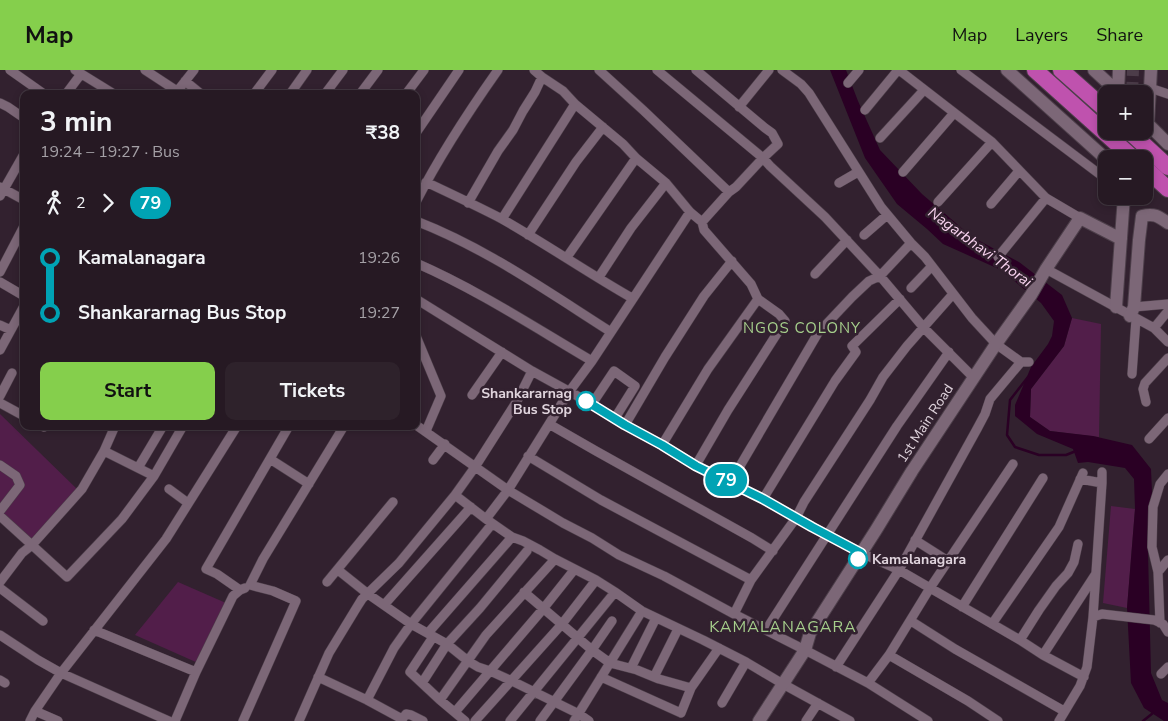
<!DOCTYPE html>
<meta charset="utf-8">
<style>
body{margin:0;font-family:"Nunito Sans",sans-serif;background:#2e222b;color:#f1f3f6;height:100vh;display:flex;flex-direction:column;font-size:19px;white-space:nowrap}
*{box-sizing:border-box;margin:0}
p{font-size:16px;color:#a4a0a6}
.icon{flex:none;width:28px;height:28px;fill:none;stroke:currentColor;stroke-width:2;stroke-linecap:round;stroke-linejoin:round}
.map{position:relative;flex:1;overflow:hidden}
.details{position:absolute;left:20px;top:20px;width:400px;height:340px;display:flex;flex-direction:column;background:#261923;border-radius:10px;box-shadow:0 2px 8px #0003,0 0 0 1px #423841}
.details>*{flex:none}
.badge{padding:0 10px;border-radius:16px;font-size:18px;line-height:32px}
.buttons{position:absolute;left:1098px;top:15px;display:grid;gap:10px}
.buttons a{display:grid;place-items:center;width:55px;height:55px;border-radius:10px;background:#261923;box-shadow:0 2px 8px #0003,0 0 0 1px #423841;font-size:25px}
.map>.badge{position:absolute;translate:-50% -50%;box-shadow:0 0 0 2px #fff}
.legs{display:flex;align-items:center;gap:8px;height:55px;padding:0 20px;font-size:16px}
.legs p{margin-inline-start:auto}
.overview{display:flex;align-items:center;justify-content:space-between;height:85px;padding:0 20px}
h1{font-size:28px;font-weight:700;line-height:38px}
.primary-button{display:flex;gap:10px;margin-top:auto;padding:10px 20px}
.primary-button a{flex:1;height:58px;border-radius:10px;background:#85cf4c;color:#111;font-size:20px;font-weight:700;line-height:58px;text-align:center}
.primary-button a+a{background:#2e222b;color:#f1f3f6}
ul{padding:0 20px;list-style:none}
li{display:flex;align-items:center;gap:18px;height:55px;font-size:19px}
li i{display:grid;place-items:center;width:8px;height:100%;margin:0 6px;background:currentColor}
li i::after{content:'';width:12px;height:12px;margin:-6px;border:4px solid;border-radius:50%;background:#261923}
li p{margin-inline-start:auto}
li:first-child i{background:linear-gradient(#0000 50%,currentColor 0)}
li:last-child i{background:linear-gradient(currentColor 50%,#0000 0)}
header{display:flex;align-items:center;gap:30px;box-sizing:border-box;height:70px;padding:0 25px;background:#85cf4c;color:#111}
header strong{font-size:24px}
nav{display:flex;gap:28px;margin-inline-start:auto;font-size:18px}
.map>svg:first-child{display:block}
</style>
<header>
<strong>Map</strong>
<nav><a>Map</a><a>Layers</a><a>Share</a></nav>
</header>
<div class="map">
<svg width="1168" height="651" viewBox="0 0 1168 651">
<rect width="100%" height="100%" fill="#32212f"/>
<path fill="#521e4a" d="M1072 248 1101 254 1099 367 1050 361 1030 347 1031 319 1064 276Z
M0 344 77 419 32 469 0 440Z
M1111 436 1135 439 1127 538 1103 533Z
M178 512 226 533 198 593 135 565Z"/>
<path fill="#2a0024" d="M830 0H846L858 31 880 80 922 124 972 167 1019 192 1062 225 1072 248 1064 276 1031 319 1030 347 1050 361 1093 366 1132 375 1151 399 1152 422 1148 482 1151 603 1162 630 1168 633V651H1164L1144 638 1131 613 1127 538 1135 439 1134 409 1125 398 1119 397 1088 392 1078 393 1073 379 1037 364 1015 346V335L1031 297 1048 274 1052 266 1054 251 1041 233 1001 200 943 174 927 159 897 134 865 88Z"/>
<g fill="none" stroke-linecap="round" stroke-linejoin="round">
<path stroke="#2a0024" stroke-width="2.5" d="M1028 307 1010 330 1007 365 1015 377 1039 385H1066L1076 381
M1143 651 1153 643"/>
<path stroke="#4c3c49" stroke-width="12" stroke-dasharray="12 6" stroke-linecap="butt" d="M1132 24 1133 0"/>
<g stroke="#4d3f4a" stroke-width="10">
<path id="street" d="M10 0 44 24
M75 0 114 24
M145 0 177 21
M534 0 542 7 563 21 575 34 623 74 636 88 666 113 690 142 702 152 704 160 751 214 758 229 779 244 785 251 728 340 696 395
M599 0 643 40 729 122
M657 0 763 88 770 96 825 147 880 206 924 258 973 307
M696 0 765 58 772 63 778 74 763 88 736 117 729 122 702 152
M782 0 801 14 809 23 881 137 911 173 925 187 972 248 996 274 1021 292H1029
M899 0 992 72 1046 128 1080 148
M961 0 1106 109
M185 11 201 24
M848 13 859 0
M1150 18 1168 24
M66 24 81 4
M175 24 194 0
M254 24 272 0
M290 24 307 0
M325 24 343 0
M360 24 378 0
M406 24 424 0
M0 33 8 37 24 48
M739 37 769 0
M865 40 898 0
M416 63 459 0
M880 68 924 20
M903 102 954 43
M426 112C451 124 477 136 502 149 546 174 588 203 632 228
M839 113 858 102
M0 117 24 130
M0 126 24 84
M416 132C439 87 469 41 498 0
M938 132 992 72
M468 133 498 81 513 60 523 41 535 22 542 7
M991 134 1019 101
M502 149 575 34
M416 151C486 178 548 222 611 262
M528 165 576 92 603 57
M864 165 887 145
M567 187 636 88
M998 187 1046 128
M416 193C478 220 534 257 592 291
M1046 199 1154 258 1168 272
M0 202 24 156
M815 204 847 170
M599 207 631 158 666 113
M0 212 24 226
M911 218 932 196
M416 229 532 301 592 334 625 355 662 375 696 395 763 429 828 465 861 483 899 500 1020 570 1043 585 1084 607
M1134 237 1168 234
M0 255 11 260
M1154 258 1168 241
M416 266 441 326 426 361
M0 280 24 236
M1132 304 1136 249
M472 325 502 282
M0 326 12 303
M1146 332 1143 319 1145 313 1168 288
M0 333 24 346
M592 334 614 301 635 316 615 348
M549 354 596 381 752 468 773 481
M416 355 508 420 563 453 592 468 619 485 664 506 734 544 805 580 868 613 889 585 930 518 1013 394
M625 355 665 287 704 226 732 191
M42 356 44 357 45 356
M1149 369 1168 348
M662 375 708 299 758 229
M104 381 154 406
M528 386 601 430 751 510
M270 389 309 414
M433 390 445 374
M0 395 16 406 20 415 0 441
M138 398 163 356
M1080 409 1102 413
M730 413 818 263 852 227 869 211 880 206 911 173
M169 419 188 433
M455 425 486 449 512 467 523 471 540 480 555 489 596 510 615 522 642 541 703 570 746 592 783 614 850 651
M763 429 835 311 856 282 852 276 900 229
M0 446 67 507 122 449 154 406 183 356
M486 449 508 420 569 322 592 291 690 142
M915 470 948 491
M338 500 368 524 411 554 447 574 468 591 478 597 490 601 512 611 579 644 589 651
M1158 502 1168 490
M0 512 22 483 32 475 82 419 104 381 115 356
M327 512 393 432
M0 518 43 551
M240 520 217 504 206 499 289 356
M524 522 592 580 610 593 637 600 659 609 691 618 681 643 601 607
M384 535 471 437
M962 537 1043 408
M734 544 751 510 796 448 804 432 870 330 883 307 907 276 953 224
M1093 547 1102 544 1154 550 1163 554 1168 562
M911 551 955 579 1064 641
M1160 553 1158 502 1152 477 1153 437 1160 414 1168 404
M992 554 1059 457 1083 403
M94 560 196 602
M766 560 897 356 949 282
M428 563 512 467
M0 565 38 590 61 603 169 651
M433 567 410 602 440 630 465 651
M1020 570 1039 540 1056 516 1068 503 1074 492 1078 474
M889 585 968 631 998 651
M1043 585 1095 505
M836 597 899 500 977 359 985 344 990 329 1021 292
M631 598 656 548
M1161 604 1168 597
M318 607 367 630 402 649
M654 607 678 559
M0 610 5 613
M422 613 447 574 480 538 527 481
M868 613 928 651
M691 618 719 578
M367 630 394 578 411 554 492 454
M440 630 486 565 555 489
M722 633 746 592
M35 641 58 651
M455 642 543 539 574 500
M30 651 35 641 61 603 166 469 237 356
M175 651 196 602 233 526 240 520 245 518
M243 651 296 531 273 521 250 515 263 489 344 356
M299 651 329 583 357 537 362 529 399 493 455 425 475 397 517 331 532 301
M401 651 406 644 411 645 423 651
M475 651 562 554 596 510
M510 651 615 522
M540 651 592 580 612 551
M574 651 642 541
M806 651 818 633
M1059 651 1080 616 1087 597 1093 547 1102 413V402"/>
</g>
<g stroke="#4d3f4a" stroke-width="14">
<path id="secondary" d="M1007 0 1106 89
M1094 0 1120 24
M1118 22 1119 0
M1144 50 1168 74
M1148 54 1151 0
M1116 237 1124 126
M1130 246 1134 237 1139 170 1142 146C1154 143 1158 146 1168 153
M759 651 805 580 810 563 876 460 912 401 996 274 1031 225 1046 199 1080 148 1121 169"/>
</g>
<g stroke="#4d3f4a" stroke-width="18">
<path id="highway" d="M1035 0 1134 89
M1061 0 1106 40
M1129 61 1168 97
M1144 97 1168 119"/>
</g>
<use href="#street" stroke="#7c6777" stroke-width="9"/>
<use href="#secondary" stroke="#7c6777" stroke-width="12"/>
<use href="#highway" stroke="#bf52ae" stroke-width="16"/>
</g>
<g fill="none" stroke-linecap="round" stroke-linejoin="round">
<g stroke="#fff" stroke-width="11">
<path id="line-1" d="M586 331 625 355 662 375 696 396 763 429 812 457 861 483 858 489"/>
</g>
<use href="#line-1" stroke="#00a3b4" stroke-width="8"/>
</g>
<g fill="#fff" stroke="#00a3b4" stroke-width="2.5">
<circle cx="586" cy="331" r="9"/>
<circle cx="858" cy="489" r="9"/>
</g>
<g text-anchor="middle" stroke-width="5" stroke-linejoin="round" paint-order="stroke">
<g font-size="14" font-weight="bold" fill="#e0d4dd" stroke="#32212f" text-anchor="end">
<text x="572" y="328">Shankararnag<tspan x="572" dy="16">Bus Stop</tspan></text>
<text x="872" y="494" text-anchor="start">Kamalanagara</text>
</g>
<g font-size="14" fill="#e0d4dd" stroke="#32212f">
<text transform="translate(925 353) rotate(-57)" y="5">1st Main Road</text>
</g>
<g font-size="15" font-style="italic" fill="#f9d4f0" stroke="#32212f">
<text transform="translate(980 177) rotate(36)" y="5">Nagarbhavi Thorai</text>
</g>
<g font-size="15" letter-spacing="1" fill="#a6cf8c" stroke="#32212f">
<text x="802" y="263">NGOS COLONY</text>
</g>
<g font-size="16" letter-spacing="1" fill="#a6cf8c" stroke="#32212f">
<text x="783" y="562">KAMALANAGARA</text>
</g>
</g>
</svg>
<div class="buttons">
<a>+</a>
<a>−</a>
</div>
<b class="badge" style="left:726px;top:410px;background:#00a3b4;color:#fff">79</b>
<section class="details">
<div class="overview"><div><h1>3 min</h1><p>19:24 – 19:27 · Bus</p></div><b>₹38</b></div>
<div class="legs"><svg class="icon" aria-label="walk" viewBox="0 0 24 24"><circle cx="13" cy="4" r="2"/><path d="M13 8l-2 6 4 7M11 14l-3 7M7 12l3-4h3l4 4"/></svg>2<svg class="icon" aria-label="forward" viewBox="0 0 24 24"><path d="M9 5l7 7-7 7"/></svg><b class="badge" style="background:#00a3b4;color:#fff">79</b></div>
<ul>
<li><i style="color:#00a3b4"></i><b>Kamalanagara</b><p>19:26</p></li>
<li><i style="color:#00a3b4"></i><b>Shankararnag Bus Stop</b><p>19:27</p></li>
</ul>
<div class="primary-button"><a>Start</a><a>Tickets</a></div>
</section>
</div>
